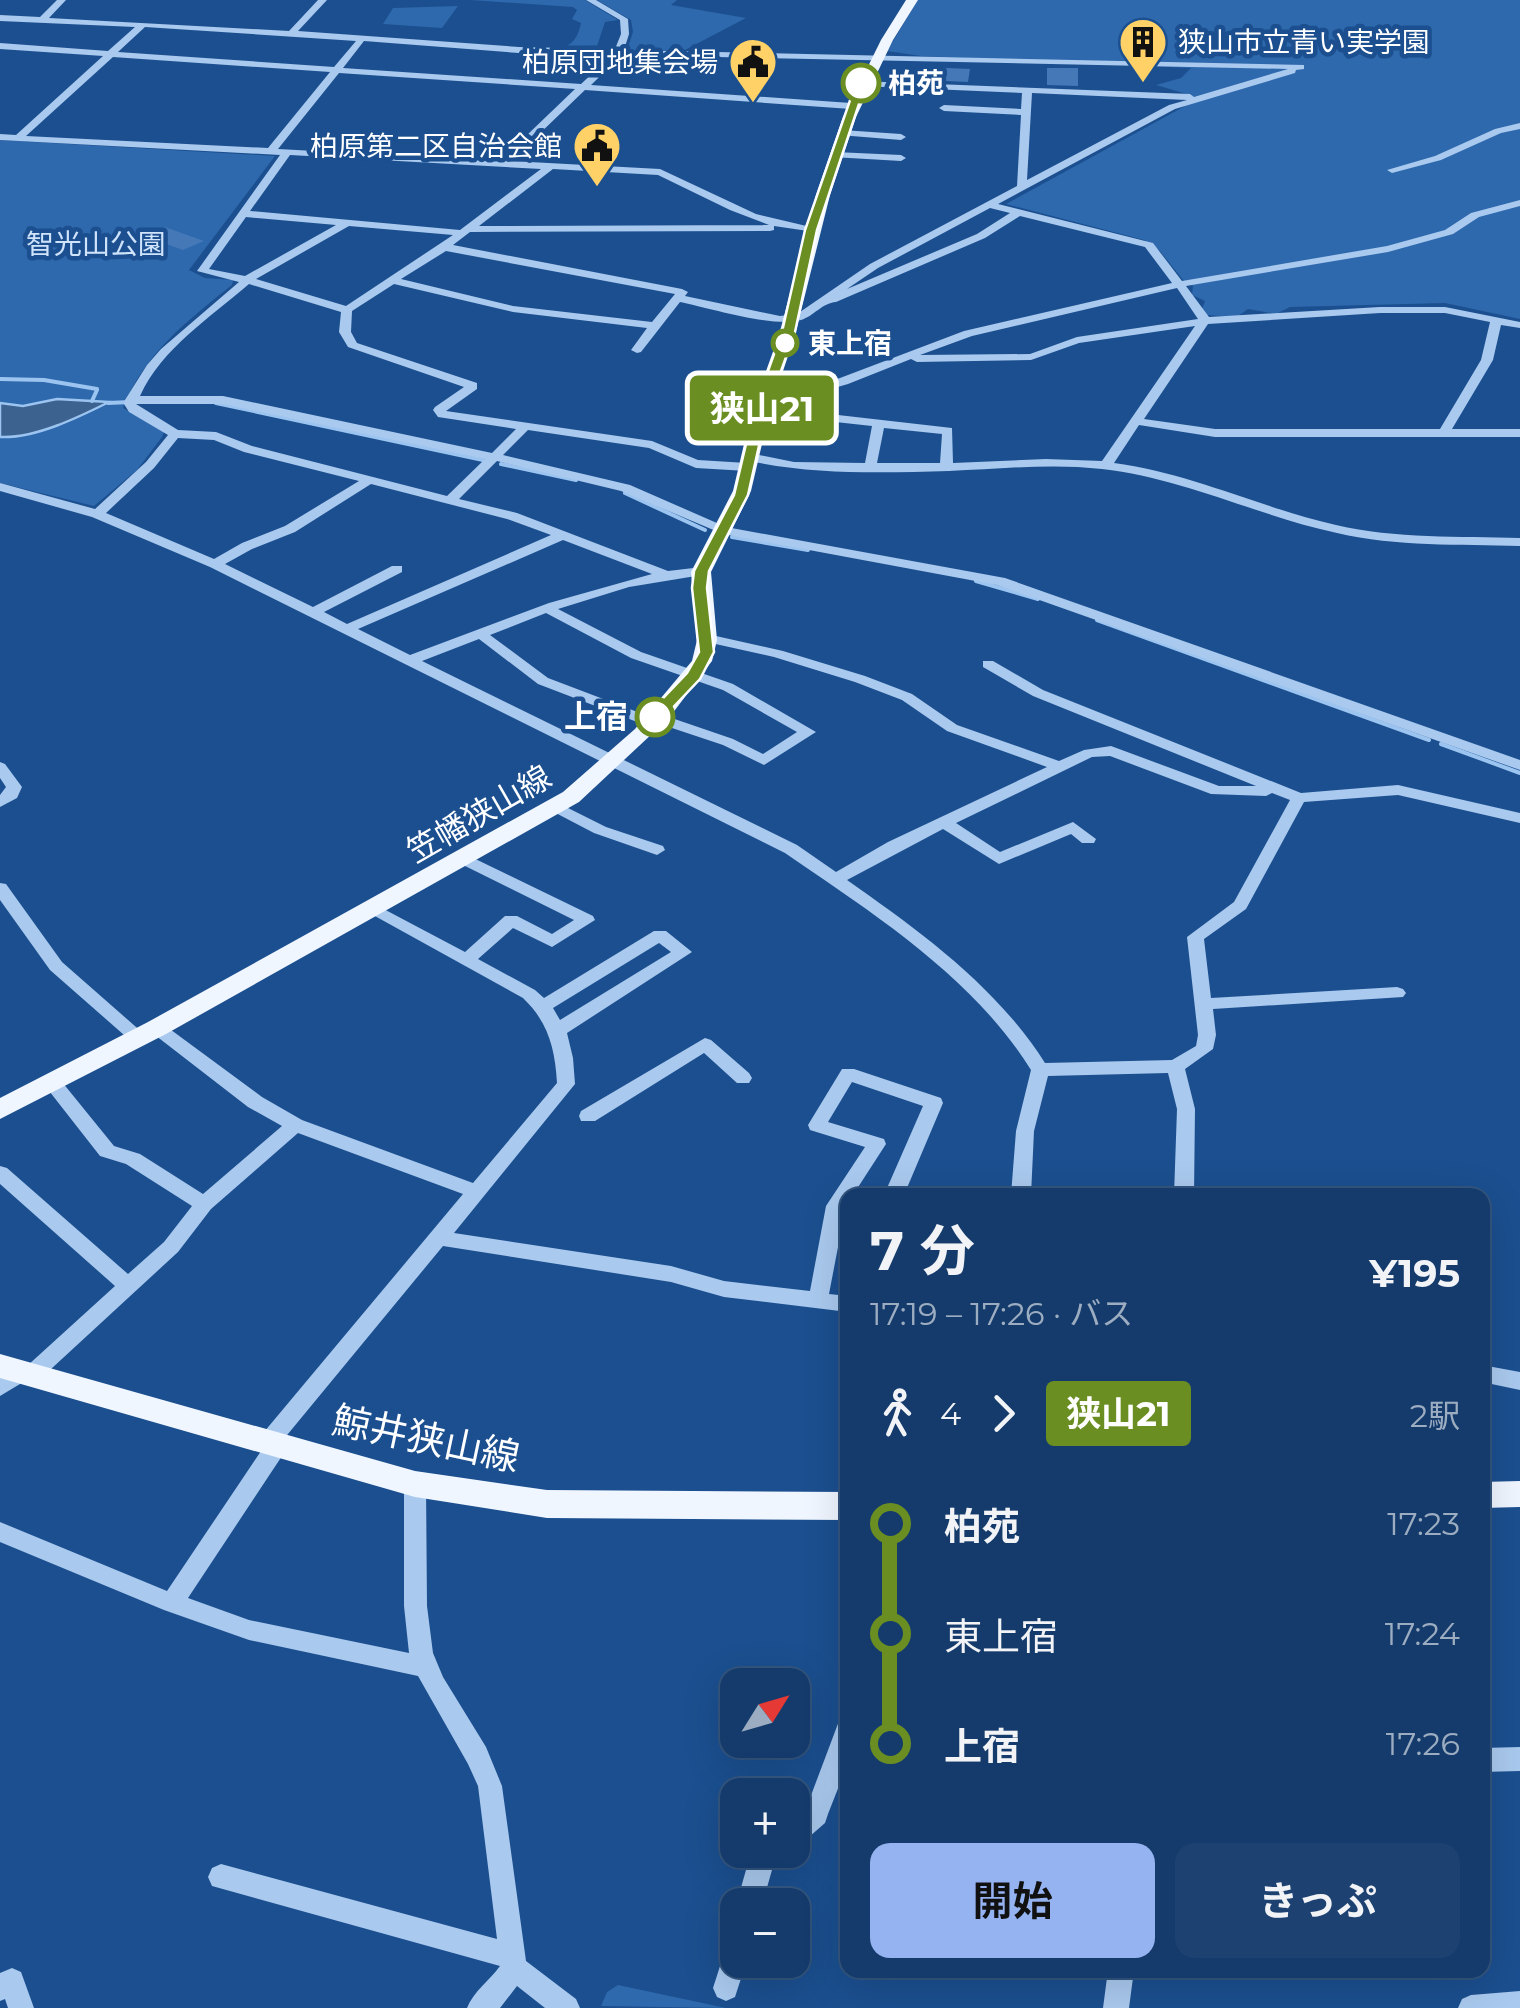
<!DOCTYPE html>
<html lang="ja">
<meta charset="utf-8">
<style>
body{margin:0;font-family:Montserrat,"Noto Sans JP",sans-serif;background:#1d4271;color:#f1f3f6;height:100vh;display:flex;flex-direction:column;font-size:38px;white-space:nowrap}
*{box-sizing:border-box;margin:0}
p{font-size:32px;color:#9dadc1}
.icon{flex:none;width:55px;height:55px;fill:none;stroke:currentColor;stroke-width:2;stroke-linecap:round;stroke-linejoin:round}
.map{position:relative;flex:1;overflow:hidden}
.details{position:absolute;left:840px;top:1188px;width:650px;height:790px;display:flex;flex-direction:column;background:#143b6b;border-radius:20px;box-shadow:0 10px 40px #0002,0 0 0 2px #33557e}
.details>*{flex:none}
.badge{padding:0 20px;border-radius:8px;font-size:35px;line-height:65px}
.needle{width:65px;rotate:53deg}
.fabs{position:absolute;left:720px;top:1668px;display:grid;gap:20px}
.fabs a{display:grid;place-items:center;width:90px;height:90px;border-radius:20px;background:#143b6b;box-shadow:0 10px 40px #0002,0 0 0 2px #33557e;font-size:50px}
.map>.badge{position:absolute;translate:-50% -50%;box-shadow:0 0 0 5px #fff}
.legs{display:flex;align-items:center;gap:15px;height:110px;padding:0 30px;font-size:32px}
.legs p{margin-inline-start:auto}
.overview{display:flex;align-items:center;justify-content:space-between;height:170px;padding:0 30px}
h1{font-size:55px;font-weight:700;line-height:75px}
.primary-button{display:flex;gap:20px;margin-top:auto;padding:20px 30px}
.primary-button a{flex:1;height:115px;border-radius:20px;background:#95b2f1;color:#111;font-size:40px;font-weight:700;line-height:115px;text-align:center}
.primary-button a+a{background:#1d4271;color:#f1f3f6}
ul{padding:0 30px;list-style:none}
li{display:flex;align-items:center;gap:35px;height:110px;font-size:38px}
li i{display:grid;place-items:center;width:15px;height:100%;margin:0 12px;background:currentColor}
li i::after{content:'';width:25px;height:25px;margin:-12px;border:8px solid;border-radius:50%;background:#143b6b}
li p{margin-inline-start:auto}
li:first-child i{background:linear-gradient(#0000 50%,currentColor 0)}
li:last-child i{background:linear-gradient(currentColor 50%,#0000 0)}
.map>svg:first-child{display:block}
</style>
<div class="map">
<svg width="1520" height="2008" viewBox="0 0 1520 2008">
<rect width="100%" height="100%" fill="#1b4f8f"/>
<path fill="#2e69ad" d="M470 0H585L618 20 605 22 596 49 563 48C575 42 578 36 581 23L572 19 577 10 573 7Z
M597 0H677L671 5 746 18 685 50 631 51 627 50 633 32 631 20Z
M918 0H1520V319L1445 303 1290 307 1276 314 1248 309 1237 317 1206 315 1202 309 1205 301 1192 295 1193 286 1184 281 1159 250 1144 240 1006 204 1187 105 1190 95 1156 85 1181 78 1191 68 921 56 887 51Z
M458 6 442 28 383 24 393 8Z
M0 140 275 156 189 270 205 278 233 280 232 285C188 320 144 354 123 408L164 432 162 437 137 470 94 506 0 483Z
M618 1985 726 2008 601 2006 607 1992Z"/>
<path fill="#3c6290" stroke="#9cc4f0" stroke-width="2.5" d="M57 399 109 402C81 416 35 439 0 437V403L23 406Z"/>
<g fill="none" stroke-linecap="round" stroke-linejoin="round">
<path stroke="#9cc4f0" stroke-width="4" d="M0 379 44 380 97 389
M92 401 97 390
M108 403 130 402
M216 403 483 460
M501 464 576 480
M625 493 705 530
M732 537 808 550
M976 581 1038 599
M1097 620 1429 740
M1441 744 1520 773"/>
</g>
<path fill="#4478b7" d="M925 67 970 69 968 82 923 80Z
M1047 68H1078V86L1047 85Z
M165 227 204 241 183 250 144 236Z"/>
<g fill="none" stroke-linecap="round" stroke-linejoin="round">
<path fill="#a9c9ee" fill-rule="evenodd" d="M57 0H66L49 18 289 31 318 0H327L298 31 519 47 615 49 621 34 620 20 586 0H596L628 19 629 34 624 50 1304 65V69L1296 70 1295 73 1175 109 998 204 1153 243 1182 281 1387 246 1445 230 1471 213 1520 200V206L1479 217 1453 234 1388 252 1186 286 1209 317 1380 307H1445L1520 322V328L1501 325 1493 360 1452 429H1520V437H1215L1139 425 1114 463C1191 473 1261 508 1336 525 1396 539 1459 536 1520 538V546C1459 544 1397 547 1337 533 1258 516 1183 478 1102 469 1051 463 1000 469 949 471 881 473 811 475 745 460V454L749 453 794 462 865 463 872 426 761 414 755 410 757 405 840 378 964 331 1172 283 1145 247 1020 216 985 238 836 302C822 303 814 316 801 320 774 328 709 308 680 302L641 352 637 353 631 350 647 328 513 312 394 284 352 311 351 332 357 343 477 383V389L446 411 652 441 698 460 747 463 753 467 747 471 696 468 649 448 528 430 503 455 630 485 726 527 1005 578 1520 760V770L997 585 723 534 621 491 497 461 459 499 517 513 668 571 702 567 709 571 702 575 629 587 558 609 641 652 733 684 816 732 764 765 723 745 657 723 650 726 645 725 538 684 479 639 422 661 797 845 836 872 888 842 1047 767 947 731 902 700 855 682 774 657 702 641V635L707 634 783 651 865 676 912 694 957 725 1059 761 1084 750 1111 746 1219 786H1256L1033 696 983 667V661H993L1043 690 1301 793 1398 785 1520 813V823L1398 795 1304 802 1246 909 1204 939 1211 998 1397 987 1403 989 1406 993 1403 997 1213 1009 1216 1035 1213 1049 1185 1069 1195 1109 1194 1195H1174L1177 1109 1168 1073 1048 1076 1034 1131 1031 1195H1011L1016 1131 1031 1070C973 977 874 914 785 853L210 567 92 517 0 491V483L95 509 146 462 168 435 129 412 124 404 125 400 147 365 161 349 239 282 197 271 280 155 0 140V134L16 135 103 56 0 49V43L108 51 135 27 0 21V15L40 17ZM145 27 356 41 334 67 118 52ZM364 41 519 53 612 55 581 84 343 68ZM622 55 1288 69 1194 97 1190 94 858 81V85L861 86 1022 93 1021 109 944 105 939 108 944 111 1021 115 1017 186 870 264 797 314 780 316 685 296 688 292 682 289 453 245 470 232 770 231 774 230V226L815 232V228L756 214 660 169 511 161 585 90 851 109 856 106 851 103 591 85ZM113 57 330 72 268 148 26 136ZM339 73 575 89 500 161 278 149ZM1032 93 1187 100 1169 105 1027 180ZM290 155 541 169 460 230 250 211ZM553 169 658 175 730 210 769 225 479 226ZM990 208 1010 213 977 234 847 289 878 268ZM246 217 336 225 245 276 209 269ZM349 226 453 235 346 306 256 279ZM446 251 675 294 652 322 513 306 401 279ZM249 284 341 312 339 332 348 347 464 387 435 407 433 410 438 417 516 429 492 453 223 396H140C162 348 210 318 249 284ZM1177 288 1198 319 1077 337 1030 354 920 355 972 336ZM1380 313H1445L1490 322 1481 360 1440 429H1215L1144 419 1208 324ZM1195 326 1102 461 1046 459 953 463 952 428 768 407 848 384 911 359 917 362 1031 360 1079 343ZM136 404H223L485 459 447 496 252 446 216 432 178 430ZM884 428 942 434 940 463H877ZM178 438 214 440 244 452 359 481 285 526 242 543 214 559 106 513 154 468ZM371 484 507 519 551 535 347 624 324 612 402 572V566H392L313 607 225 564 252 549 295 532ZM563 540 652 574 549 603 410 655 358 629ZM546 613 631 658 723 690 797 732 763 754 733 739 660 714 655 713 648 716 548 678 490 635ZM1110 756 1211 794 1266 796 1272 793 1290 800 1234 902 1187 937 1198 1035 1196 1046 1172 1060 1045 1063C996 986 921 932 847 880L943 829 999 864 1071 834 1082 843H1094L1096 839 1073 822 1000 852 956 823 1092 757Z
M1520 123V129L1501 133 1441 160 1392 173 1387 170 1435 156 1495 129Z
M842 130 901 134 906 137 901 140 839 135V131Z
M835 152 901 155 906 158 901 161 832 157 830 155Z
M0 762 5 764 22 787 17 798 0 807V795L6 787 0 778Z
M556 802 606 827 663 846 665 850 657 855 594 833 550 810 548 807Z
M463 853 593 916 595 920 552 947 513 928 478 959 535 990 544 998 654 931H666L692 952 567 1033 573 1058 575 1084 454 1233 671 1266 724 1281 810 1291 826 1206 865 1147 810 1130 808 1125 842 1069H854L941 1098 943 1103 904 1195H884L923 1106 852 1082 828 1122 884 1139 886 1144 853 1195H848L829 1294 848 1296V1312L724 1297 671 1282 443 1246 283 1440 287 1447 284 1453 188 1598 249 1620 409 1653 404 1606V1484L407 1477 415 1475 423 1477 426 1484 427 1606 433 1653 443 1677 486 1747 502 1786 526 1961 576 1999 580 2008H545L517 1986 500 2008H467C473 1992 490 1980 500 1966L212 1886 208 1877 212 1868 221 1864 497 1939 478 1786 468 1764 418 1676 249 1640 164 1610 0 1542V1522L167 1591 261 1451 256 1444 259 1438 463 1194 298 1133 211 1209 178 1252 38 1381 31 1383 25 1381 0 1396V1376L14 1367 27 1366 115 1286 0 1184V1166L7 1168 128 1274 164 1242 192 1206 126 1164 100 1156 46 1087 43 1082 46 1077H58L114 1146 140 1154 203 1194 282 1126 248 1107 151 1032 148 1028 157 1022 163 1024 262 1097 302 1120 473 1183 557 1083C555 1048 548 1022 523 998L364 910 366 906H378L465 952 505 916H517L552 934 574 920 457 862 455 858 457 854ZM659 943 671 952 560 1020 553 1008Z
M0 883 6 884 62 962 144 1034 147 1038 144 1042H132L50 970 0 900Z
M705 1038 711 1040 749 1073 752 1078 749 1083H737L704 1053 595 1121H581L579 1116 581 1111Z
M1482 1365 1520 1372V1390L1482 1382Z
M848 1718V1763L828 1814 825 1823 801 1844 792 1847V1818L807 1806 839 1721Z
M1520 1747V1771L1482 1772V1748Z
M757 1850H788L784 1859 772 1870 762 1905H738V1908L736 1905 748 1863Z
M738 1934V1960H747L735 1997 726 2001 717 1997 713 1988 729 1938Z
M12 1968 21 1972 34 2008H8L5 1999 0 2001V1973Z
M1108 1970H1134L1129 2008H1103Z
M1520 1991V2008H1458L1462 1999 1471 1995Z"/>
<path fill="#f0f6ff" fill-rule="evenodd" d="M906 0H918L893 40 856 117 830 195 795 335 770 410 751 491 711 572 717 640 712 661 669 718 579 802 166 1034 0 1119V1098L148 1022 563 792 635 729 692 661 697 640 691 572 733 491 752 410 779 335 816 195 843 117 881 40Z
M0 1354 415 1471 547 1490 848 1492V1520L547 1518 415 1497 0 1378Z
M1520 1481V1507L1482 1508V1482Z"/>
</g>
<path fill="#6b8e23" stroke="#fff" stroke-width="2.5" d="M861 80 866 83 817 230 795 332 767 410 748 495 709 571 707 588 714 652 700 679 661 720H649V713L687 673 699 652 692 588 694 571 734 495 754 410 782 332 805 230 856 83Z"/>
<defs>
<g id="building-pin" transform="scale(2.5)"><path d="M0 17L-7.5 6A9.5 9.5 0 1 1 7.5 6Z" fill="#ffd166" stroke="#1b4f8f"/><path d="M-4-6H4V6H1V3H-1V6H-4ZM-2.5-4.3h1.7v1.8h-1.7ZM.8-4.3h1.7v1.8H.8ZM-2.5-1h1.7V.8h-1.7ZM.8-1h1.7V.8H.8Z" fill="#111"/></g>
<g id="civic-pin" transform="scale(2.5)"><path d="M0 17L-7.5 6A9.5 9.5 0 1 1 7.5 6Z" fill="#ffd166" stroke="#1b4f8f"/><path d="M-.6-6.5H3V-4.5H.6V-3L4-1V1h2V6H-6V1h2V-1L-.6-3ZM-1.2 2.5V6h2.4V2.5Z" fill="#111"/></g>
</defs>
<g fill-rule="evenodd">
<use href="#building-pin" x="1143" y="42"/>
<use href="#civic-pin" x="753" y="62"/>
<use href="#civic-pin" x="597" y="146"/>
</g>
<g fill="#fff" stroke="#6b8e23" stroke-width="5">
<circle cx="861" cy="83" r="18"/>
<circle cx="785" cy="343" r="12"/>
<circle cx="655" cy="717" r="18"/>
</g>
<g text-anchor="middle" stroke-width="9" stroke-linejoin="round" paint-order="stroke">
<g font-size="28" fill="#fff" stroke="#1b4f8f" text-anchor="end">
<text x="1178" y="52" text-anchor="start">狭山市立青い実学園</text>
<text x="718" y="72">柏原団地集会場</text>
<text x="562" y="156">柏原第二区自治会館</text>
</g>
<g font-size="28" font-weight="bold" fill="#fff" stroke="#1b4f8f" text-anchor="start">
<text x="888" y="93">柏苑</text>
<text x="808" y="353">東上宿</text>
</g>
<g font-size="28" fill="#cfe3fa" stroke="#1b4f8f">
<text x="96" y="254">智光山公園</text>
</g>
<g font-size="32" font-weight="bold" fill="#fff" stroke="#1b4f8f" text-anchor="end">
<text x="628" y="728">上宿</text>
</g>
<g font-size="32" fill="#fff" stroke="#1b4f8f">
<text transform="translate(479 814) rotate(-30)" y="11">笠幡狭山線</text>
</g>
<g font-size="38" fill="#fff" stroke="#1b4f8f">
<text transform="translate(426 1439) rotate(12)" y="13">鯨井狭山線</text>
</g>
</g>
</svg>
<div class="fabs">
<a><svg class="needle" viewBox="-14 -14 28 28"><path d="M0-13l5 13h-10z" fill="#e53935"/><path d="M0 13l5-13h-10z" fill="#9dadc1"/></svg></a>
<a>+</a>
<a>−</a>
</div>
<b class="badge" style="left:762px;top:408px;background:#6b8e23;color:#fff">狭山21</b>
<section class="details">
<div class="overview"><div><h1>7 分</h1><p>17:19 – 17:26 · バス</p></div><b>¥195</b></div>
<div class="legs"><svg class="icon" aria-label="walk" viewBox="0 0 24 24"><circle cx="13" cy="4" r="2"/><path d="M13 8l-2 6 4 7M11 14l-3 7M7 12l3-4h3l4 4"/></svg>4<svg class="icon" aria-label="forward" viewBox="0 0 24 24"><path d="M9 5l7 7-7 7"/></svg><b class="badge" style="background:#6b8e23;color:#fff">狭山21</b><p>2駅</p></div>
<ul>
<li><i style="color:#6b8e23"></i><b>柏苑</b><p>17:23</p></li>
<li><i style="color:#6b8e23"></i><span>東上宿</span><p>17:24</p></li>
<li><i style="color:#6b8e23"></i><b>上宿</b><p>17:26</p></li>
</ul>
<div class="primary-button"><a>開始</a><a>きっぷ</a></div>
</section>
</div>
